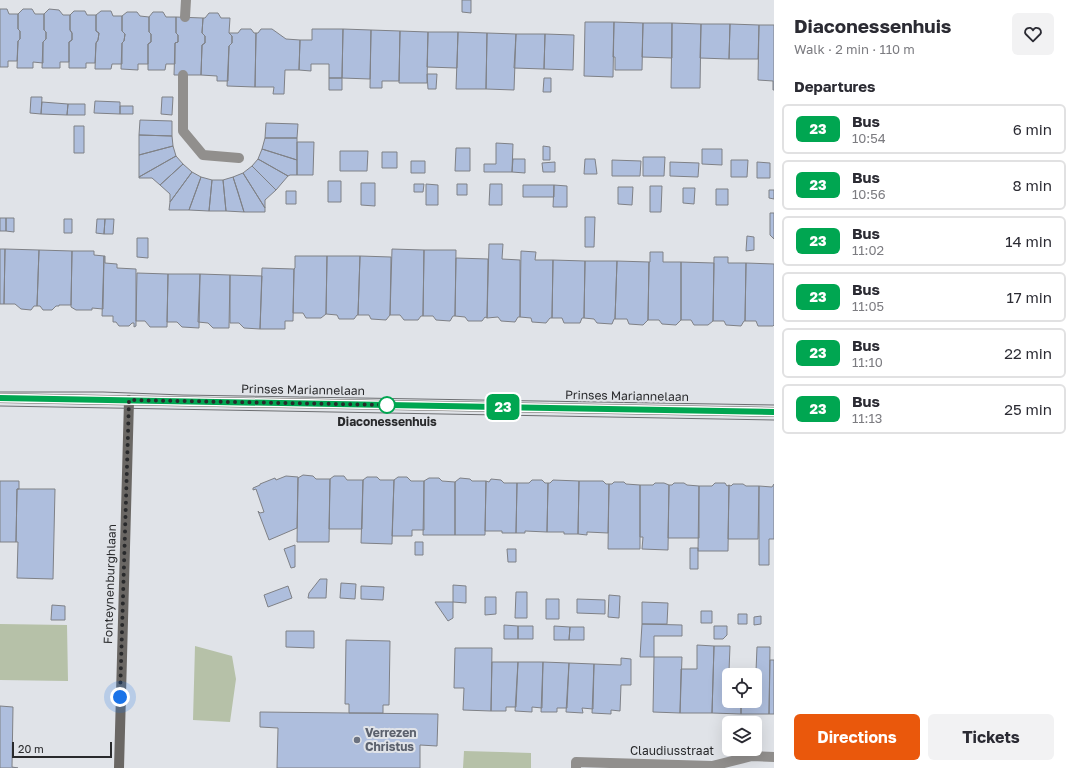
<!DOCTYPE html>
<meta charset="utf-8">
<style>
body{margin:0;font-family:"Golos Text",sans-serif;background:#f2f2f3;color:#2b2b33;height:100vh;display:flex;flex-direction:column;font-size:15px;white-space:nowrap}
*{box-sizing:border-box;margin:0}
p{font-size:13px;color:#7c7c81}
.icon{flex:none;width:22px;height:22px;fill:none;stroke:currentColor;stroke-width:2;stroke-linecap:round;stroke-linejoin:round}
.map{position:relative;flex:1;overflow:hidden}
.drawer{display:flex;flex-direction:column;background:#fff;width:300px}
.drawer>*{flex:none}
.badge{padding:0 8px;border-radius:6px;font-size:14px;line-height:26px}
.tools{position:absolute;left:722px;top:668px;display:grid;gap:8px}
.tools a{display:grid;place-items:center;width:40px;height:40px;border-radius:6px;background:#fff;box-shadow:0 4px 16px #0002;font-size:20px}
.scale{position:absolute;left:12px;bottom:10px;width:100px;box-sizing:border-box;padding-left:4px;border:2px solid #292a2c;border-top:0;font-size:11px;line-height:14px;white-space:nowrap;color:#292a2c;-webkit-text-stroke:3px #e0e3e8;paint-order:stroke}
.you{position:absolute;width:20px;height:20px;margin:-10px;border:3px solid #fff;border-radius:50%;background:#1a73e8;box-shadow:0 0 0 6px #1a73e833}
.map>.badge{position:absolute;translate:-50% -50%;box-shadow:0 0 0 2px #fff}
h2{padding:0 20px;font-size:15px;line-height:36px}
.round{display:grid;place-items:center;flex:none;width:42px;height:42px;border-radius:6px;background:#f2f2f3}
.headline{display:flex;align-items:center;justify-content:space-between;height:68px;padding:0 20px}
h1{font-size:19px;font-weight:700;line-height:30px}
.primary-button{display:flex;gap:8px;margin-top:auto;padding:8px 20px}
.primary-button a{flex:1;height:46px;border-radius:6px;background:#ea580c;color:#fff;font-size:16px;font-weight:700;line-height:46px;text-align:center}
.primary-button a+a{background:#f2f2f3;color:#2b2b33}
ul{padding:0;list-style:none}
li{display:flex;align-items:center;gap:12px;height:50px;margin:0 8px 6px;padding:0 12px;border:2px solid #e1e1e2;border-radius:6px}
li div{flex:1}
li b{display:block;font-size:15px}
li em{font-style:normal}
li .badge{min-width:44px;font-weight:700;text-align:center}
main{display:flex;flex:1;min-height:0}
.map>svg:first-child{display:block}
</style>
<main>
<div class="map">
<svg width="774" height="768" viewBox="0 0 774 768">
<rect width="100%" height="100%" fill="#e0e3e8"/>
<path fill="#b6c1a8" d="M0 624 67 625 68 681 0 680Z
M195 646 232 656 236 679 230 722 193 720Z
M464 751 531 753V768H463Z"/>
<path fill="#aebedd" stroke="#7f8186" d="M462 0H471V13L462 12Z
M0 9H7L9 14H18V29L20 31V39L18 41 17 61H8V67H0Z
M23 9H32L35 14H44V30L46 32V39L43 42V63L33 62V68H17L18 41 20 39V31L18 29V14Z
M49 9 59 10 63 15H70V30L72 33V40L69 42V62H60V68H42L43 42 46 39V32L44 30V14Z
M74 11H85L87 15H96V31L99 33 98 40 96 43 95 63H86V68H69V42L72 40V33L70 30V15Z
M101 11H111L113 16H122V31L125 34 124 41 122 43V64H112L111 69H95L96 43 98 40 99 33 96 31V15Z
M127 12H137L140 16 149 17V32L151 34V42L148 44V64H138V70L121 69 122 43 124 41 125 34 122 31V16Z
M153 12H163L166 17H176V33L178 35V42L175 43V64H166L165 70H148V44L151 42V34L149 32V17Z
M209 13H218L221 18H230L229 33 232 36V43L229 46 228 81H217V76L201 75 202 45 205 43V36L202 33 203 18H205Z
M176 17 203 18 202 33 205 36V43L202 45 201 75H174L175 43 178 42V35L176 33Z
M585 22H614L613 77 584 76Z
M614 22 643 23 642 70H615V57H613Z
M643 23H672V58L642 57Z
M672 23 701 24 700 88H671Z
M701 24H730L729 59 700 58Z
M730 24 759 25 758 59H729Z
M759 25H774V90H773V81L758 80Z
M241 29H251L254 33H256L255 87 227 86 229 46 232 43V36L229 33H238Z
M261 29H272L286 39 300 40 299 70H285L284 94H273L274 87H255L256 33H258Z
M312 29H343L342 78H329V64H311V71L299 70 300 40H312Z
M343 29 371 30 370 79 342 78Z
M371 30 400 31 399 81H382V88H370Z
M400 31 428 32 427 83H399Z
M428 32H458L457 68 427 67Z
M458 32 487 33 486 89H456Z
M487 33 516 34 514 90 486 89Z
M516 34H545L544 69 514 68Z
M545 34 574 35 573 70 544 69Z
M427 74H437L436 89H428Z
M329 78H342V90H329Z
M544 78H551V92H543Z
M31 97H42L41 114 30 113Z
M162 97H173L172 115 161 114Z
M95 101 120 102V114L94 113Z
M42 102 68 104 67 115 41 114Z
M68 104H85V115H67Z
M120 106H133V114H120Z
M140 120 172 121V136L139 135Z
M266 123 298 124 297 138H265Z
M74 126H84V153H74Z
M139 135 172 136 173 146 139 155Z
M265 138H297V160L262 149Z
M297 142H314L313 175H297Z
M496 143 513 144 512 172H484V164H496Z
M173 146 176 156 139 177V155Z
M543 146 550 147V160H543Z
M456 148H470V171H455Z
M262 149 297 160V175H290L288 176 258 159Z
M702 149H722V165L702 164Z
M340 151H368L367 171H340Z
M382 152H397V168H382Z
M176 156 183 164 160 185 152 178H139V177Z
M643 157H665L664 176H643Z
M258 159 288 176 276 190 252 166Z
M513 159H525V173L512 172Z
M585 159H595L597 174H584Z
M612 160 641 161 640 176H612Z
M731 160H748L747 177H731Z
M411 161H425V173H411Z
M555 162V172H543L542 163Z
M670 162 699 163 698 177 670 176Z
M757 162 770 163V178H757Z
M183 164 192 172 170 202V194L160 185Z
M252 166 276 190 265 200V208L243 173Z
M192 172 201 177 189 210H169L170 202Z
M243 173 265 208V212H244L233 177Z
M201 177 212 180 209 211 189 210Z
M233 177 238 192 244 212 226 211 223 180Z
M212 180H223L226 211H209Z
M328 181H341V202H328Z
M361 183H375V206L361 205Z
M414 184H424L423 192H414Z
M426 184 438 185V205H426Z
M457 184H467V195H457Z
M490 184H502V205H489Z
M523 185H554V197H523Z
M554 185 567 186V207H553Z
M650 186H662L661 212H650Z
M618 187H633L632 205 618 204Z
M683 188H695L694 204 683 203Z
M716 189H728V205H716Z
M769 190H774V199L769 198Z
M286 191H296V204H286Z
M770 213H774V239L770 235Z
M585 217H595L594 247H585Z
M0 218H6V231H0Z
M6 218H14V232L6 231Z
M64 219H72V233H64Z
M97 219H105L104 234 96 233Z
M105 219H114L113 234H104Z
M747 236 754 237V250L746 251Z
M137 238H148V258L137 257Z
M489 244H503L502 259 520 260V317H518L515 322 501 321 498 317 487 318Z
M0 249H5L4 304H0Z
M5 249 39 250 37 306H34L31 310 21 309 15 304H4Z
M392 249 424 250 423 316H421L418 320H404L400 315H390Z
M39 250 72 251 71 305H59V306H56L52 310H43L40 306H37Z
M424 250H456L455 316H453L450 321 436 320 433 316H423Z
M72 251H94V255L104 256 103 309 92 308V310H76L71 307Z
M521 251 536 252 535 260H553L552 318H550L546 323 532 322 531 318 520 317Z
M650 252H663V262H681V320L676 325 662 324 659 320H648L649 262H650Z
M104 256H105V263L117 264V268L136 269V326L134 327V323H132L129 326H119L116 322H113V316H102Z
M295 256H327L326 314 321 318H306L303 313H293L294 269 295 268Z
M327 256H360L358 315H357L354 319H339L337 315 326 314Z
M360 256 391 257 390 315 386 320 371 319 369 315H358Z
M714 257H728V263H746L745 321H744L741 326 726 325 724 321H713Z
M456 258 488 259 487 318 485 317 482 321H468L465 317 455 316Z
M553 260 585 261 584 318H582L580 323H564L562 318H552Z
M585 261H617L615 319H614L612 324 597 323 594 319 584 318Z
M617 261 649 262 648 320 643 325 629 324 627 319H615Z
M681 262 714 263 713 321 708 325H694L691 320H681Z
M746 263 774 264V325L773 326H758L756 321H745Z
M262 268 294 269 293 321H285V329H260Z
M137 273 168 274 167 327H150L145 321H136Z
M168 274H200L199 328 182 327 177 322H167Z
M200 274 230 275 229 328H213L208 323 198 322Z
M230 275 262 276 260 329 244 328 239 323H230Z
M303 475 313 476 316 479H330L329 542H297L298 478Z
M286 476 298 477V478L297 528 269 540 258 511 260 513 264 512 256 489 253 490V488L260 485V484L275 478 276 480Z
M334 476H344L347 480H363L362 529H329L330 479Z
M367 477H377L380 480H394L392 544 361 543 363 480Z
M398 477H407L411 481H424V530H412V536H392L394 480Z
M429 478H439L442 481 455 482V535H423L424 481Z
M460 478 470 479 472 481H486L485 535H455V482Z
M491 479 501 480 504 483H517L516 533H502V531H485L486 481 489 482Z
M532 480H542L545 483H548L547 532 525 531V533H516L517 483H529Z
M553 480 579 481 578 534H564V532H547L548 483H550Z
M0 481H19V489H17L16 542H0Z
M579 481H603L606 484H609L608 533 587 532V535L578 534Z
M614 482H624L626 484 640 485V549H608L609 484H612Z
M655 483H664L669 485 668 550 642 549 643 537H640V485H653Z
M674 483H684L687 485 699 486V538H668L669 485H672Z
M715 483H725L727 486 729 485 728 551H698L699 486H712Z
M733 484H743L746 486H759L758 539H728L729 485 731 486Z
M774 484V539H769V565H759V486L772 487Z
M17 489H55L53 579 17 578 18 542H16Z
M415 542H423V555H415Z
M295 545V567L291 568 284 549Z
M690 548H698V569H690Z
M507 549H516V562H508Z
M320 579H327L326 598H308L309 593Z
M341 583 356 584 355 599 340 598Z
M453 585 466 586V603L453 602Z
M288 586 292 598 268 607 264 595Z
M361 586 384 587 383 600 361 599Z
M516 592H527V618H515Z
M609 595 620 596 619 618 608 617Z
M485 597H496V614L485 615Z
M546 599H559V619H546Z
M577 599 605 600V614L577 613Z
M435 602H453V618L448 621Z
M642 602 668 603 667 624H642Z
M52 605 65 606V620H51Z
M701 611H712V623H701Z
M738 614H747V624H738Z
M761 616V624L754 625V617Z
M642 624 682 625V636H654V657H640Z
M504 625 518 626V639H504Z
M518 626H533V639H518Z
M554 626 570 627 569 640H554Z
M714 626H727V635L723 639H714Z
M570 627H584V640H569Z
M286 631H314V648L286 647Z
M346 640 390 641 389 705H383V713H349V704H345Z
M697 645 714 646 712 713H680L681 669H697Z
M714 646H730L729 671H742V675H729V701H741V714L712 713Z
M757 647H770L769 714H741V701H755V675H742V671H756Z
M455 648H492L491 711 463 710 464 688H454Z
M654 657H682L680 713 653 712Z
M621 658 631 659V685H621L620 711 611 710V714L592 713 594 664 621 665Z
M770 660H774V714H769Z
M492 662H518L516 707H506V711H491Z
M518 662H543L542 708 532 707V712L515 711Z
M543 662 569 663 567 708H557V712H541Z
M569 663 594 664 593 709 582 708 583 713 566 712Z
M0 706 13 707 12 767 18 768H0Z
M260 712 438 714 437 746 420 745V768H277L278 728 260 727Z"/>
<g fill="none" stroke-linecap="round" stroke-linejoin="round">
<path stroke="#918f8d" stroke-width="10" d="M185 17 186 0
M183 75V131L203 155 239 158"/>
<path stroke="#918f8d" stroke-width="10" d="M576 768V762L712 766 752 756 774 757"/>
<path stroke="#6a6764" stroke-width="10" d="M0 398 774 412
M119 768 129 400"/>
<path stroke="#6c6e71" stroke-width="1" d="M0 392H103L183 395 774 405
M0 406 774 420"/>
</g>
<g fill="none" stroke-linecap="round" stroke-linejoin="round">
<g stroke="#fff" stroke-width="9">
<path id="line" d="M0 398 774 412"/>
</g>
<use href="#line" stroke="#00a651" stroke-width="6"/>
<path stroke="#292a2c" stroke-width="4" stroke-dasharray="0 7.2" d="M120 697 129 400 387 405"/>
</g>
<circle fill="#fff" stroke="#00a651" stroke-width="2" cx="387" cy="405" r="8"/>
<circle fill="#6b7280" stroke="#e0e3e8" stroke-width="1.5" cx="357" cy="740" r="4"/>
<g text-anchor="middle" stroke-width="4" stroke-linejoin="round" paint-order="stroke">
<g font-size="12" fill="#292a2c" stroke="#e0e3e8">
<text transform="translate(303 390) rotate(1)" y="4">Prinses Mariannelaan</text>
<text transform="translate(627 396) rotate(1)" y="4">Prinses Mariannelaan</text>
<text transform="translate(110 584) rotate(-88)" y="4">Fonteynenburghlaan</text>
<text x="672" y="755">Claudiusstraat</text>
</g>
<g font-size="12" font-weight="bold" fill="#292a2c" stroke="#e0e3e8">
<text x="387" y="426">Diaconessenhuis</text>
</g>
<g font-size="12" font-weight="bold" fill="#5b616d" stroke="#e0e3e8" text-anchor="start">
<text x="365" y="737">Verrezen<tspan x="365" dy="14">Christus</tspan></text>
</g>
</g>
</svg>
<div class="tools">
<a><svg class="icon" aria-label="locate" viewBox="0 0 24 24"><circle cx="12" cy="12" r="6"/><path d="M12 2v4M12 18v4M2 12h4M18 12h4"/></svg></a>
<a><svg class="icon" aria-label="layers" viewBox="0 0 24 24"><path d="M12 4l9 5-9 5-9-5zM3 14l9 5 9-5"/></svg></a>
</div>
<div class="scale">20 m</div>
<div class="you" style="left:120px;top:697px"></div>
<b class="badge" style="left:503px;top:407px;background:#00a651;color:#fff">23</b>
</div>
<section class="drawer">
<div class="headline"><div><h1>Diaconessenhuis</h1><p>Walk · 2 min · 110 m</p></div><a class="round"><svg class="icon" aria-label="heart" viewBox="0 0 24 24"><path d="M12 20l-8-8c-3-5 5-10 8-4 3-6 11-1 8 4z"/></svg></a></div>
<h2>Departures</h2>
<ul>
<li><span class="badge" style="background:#00a651;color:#fff">23</span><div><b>Bus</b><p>10:54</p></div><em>6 min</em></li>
<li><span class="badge" style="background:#00a651;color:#fff">23</span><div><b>Bus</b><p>10:56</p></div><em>8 min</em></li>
<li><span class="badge" style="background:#00a651;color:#fff">23</span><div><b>Bus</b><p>11:02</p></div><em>14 min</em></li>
<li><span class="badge" style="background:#00a651;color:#fff">23</span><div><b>Bus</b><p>11:05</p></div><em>17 min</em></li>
<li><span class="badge" style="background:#00a651;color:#fff">23</span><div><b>Bus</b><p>11:10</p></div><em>22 min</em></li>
<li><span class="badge" style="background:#00a651;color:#fff">23</span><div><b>Bus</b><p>11:13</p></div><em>25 min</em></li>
</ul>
<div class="primary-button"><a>Directions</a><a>Tickets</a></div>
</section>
</main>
